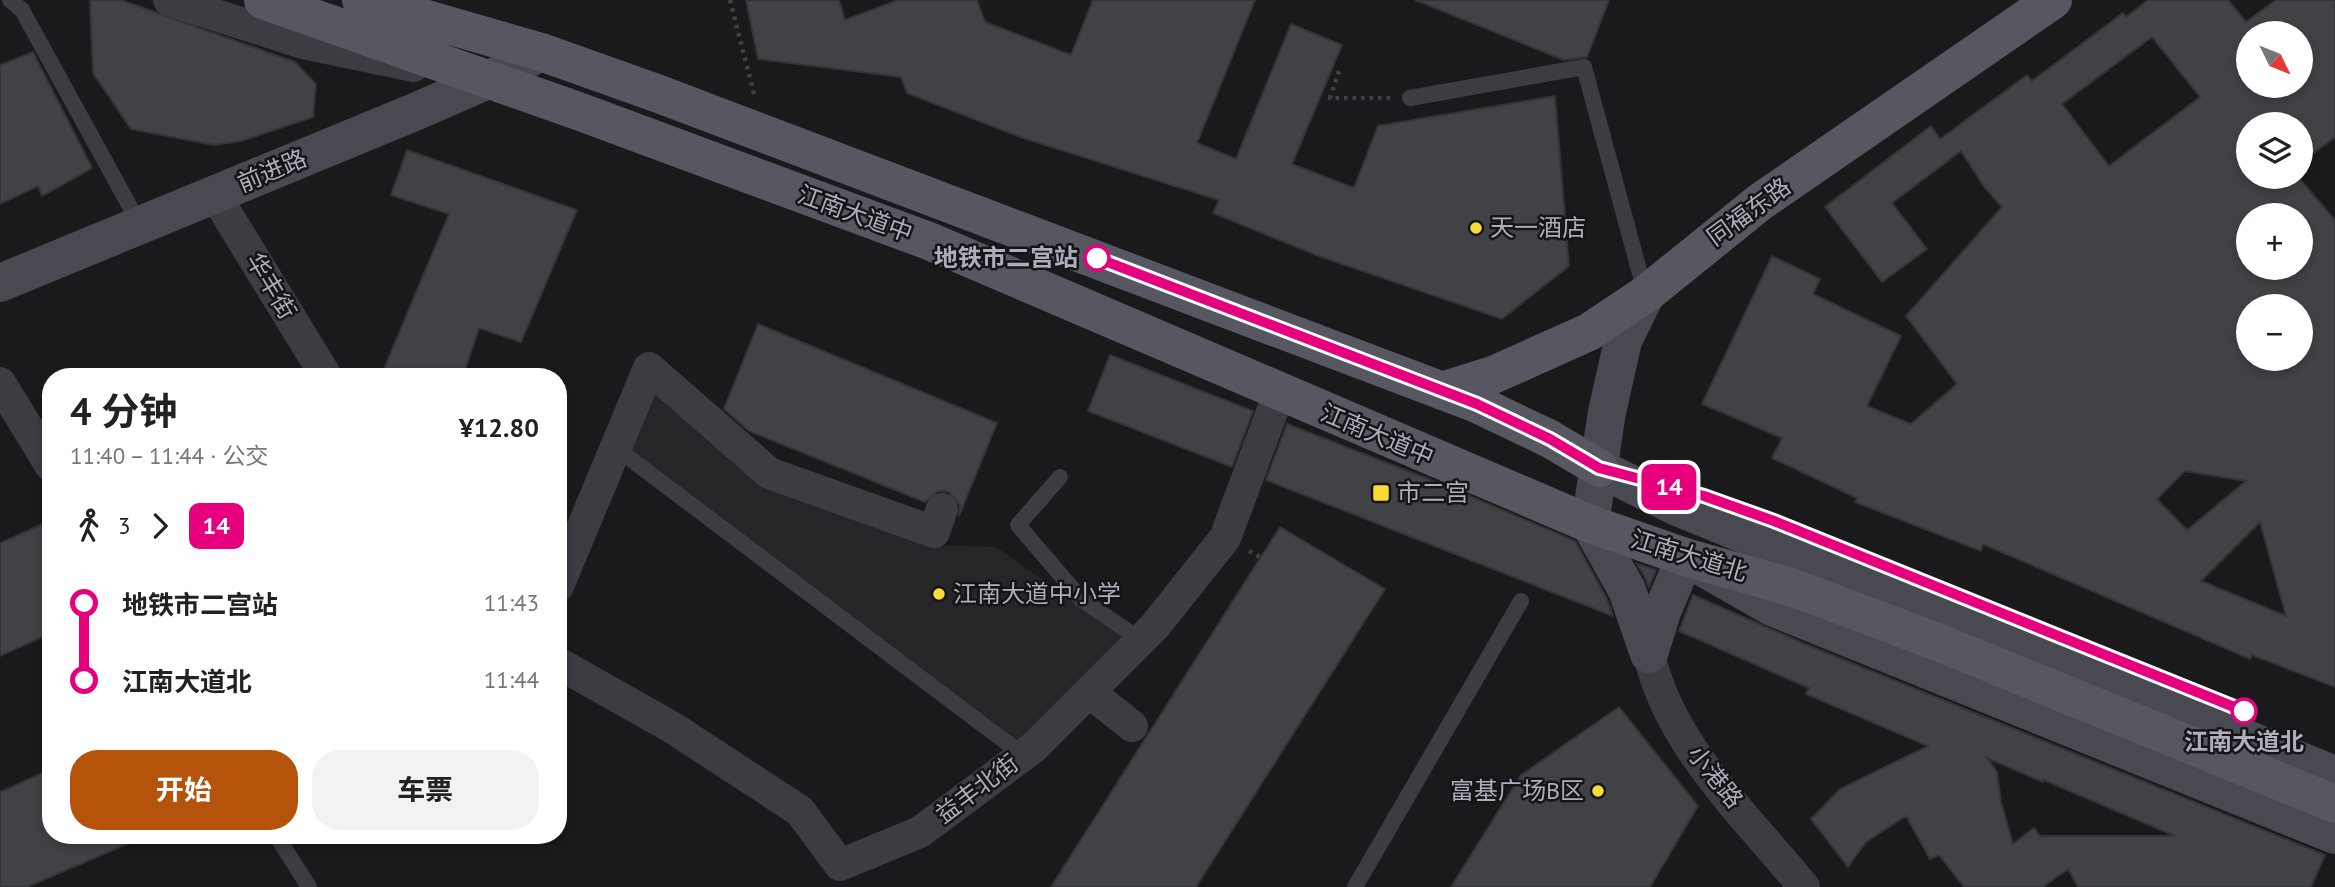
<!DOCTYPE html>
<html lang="zh">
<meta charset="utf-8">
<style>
body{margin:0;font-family:"PT Sans","Noto Sans SC",sans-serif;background:#f2f2f2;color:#222;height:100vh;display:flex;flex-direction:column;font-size:26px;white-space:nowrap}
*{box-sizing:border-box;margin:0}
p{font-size:23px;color:#767676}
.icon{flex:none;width:38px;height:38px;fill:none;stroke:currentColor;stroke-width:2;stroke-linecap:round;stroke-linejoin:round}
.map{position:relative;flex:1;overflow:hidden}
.details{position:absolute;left:42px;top:368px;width:525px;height:476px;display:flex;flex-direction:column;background:#fff;border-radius:28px;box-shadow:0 4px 10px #0003}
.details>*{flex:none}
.badge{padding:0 14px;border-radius:10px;font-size:24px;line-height:46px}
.needle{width:46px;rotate:133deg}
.controls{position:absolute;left:2236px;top:21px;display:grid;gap:14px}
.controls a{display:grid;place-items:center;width:77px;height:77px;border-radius:50%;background:#fff;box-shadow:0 4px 10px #0003;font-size:35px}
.map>.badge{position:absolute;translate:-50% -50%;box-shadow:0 0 0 4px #fff}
.legs{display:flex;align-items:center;gap:10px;height:77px;padding:0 28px;font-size:23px}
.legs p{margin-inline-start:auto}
.headline{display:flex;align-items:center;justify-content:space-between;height:119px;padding:0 28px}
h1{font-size:38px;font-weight:700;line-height:52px}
.primary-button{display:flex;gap:14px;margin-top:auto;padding:14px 28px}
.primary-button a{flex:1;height:80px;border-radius:28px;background:#b45309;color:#fff;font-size:28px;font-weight:700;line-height:80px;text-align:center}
.primary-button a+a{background:#f2f2f2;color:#222}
ul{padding:0 28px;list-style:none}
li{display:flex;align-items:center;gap:24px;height:77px;font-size:26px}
li i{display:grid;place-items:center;width:10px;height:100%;margin:0 9px;background:currentColor}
li i::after{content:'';width:18px;height:18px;margin:-9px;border:5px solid;border-radius:50%;background:#fff}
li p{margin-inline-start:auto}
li:first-child i{background:linear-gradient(#0000 50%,currentColor 0)}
li:last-child i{background:linear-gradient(currentColor 50%,#0000 0)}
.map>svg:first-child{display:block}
</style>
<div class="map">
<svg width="2335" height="887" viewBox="0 0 2335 887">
<rect width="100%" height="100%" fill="#1a1a1c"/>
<path fill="#262629" d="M650 374 767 475 930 545 996 547 1132 642 1022 749 621 447Z"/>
<path fill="#414246" stroke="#343438" stroke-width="2" fill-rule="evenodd" d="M90 0H121L295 62 316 84 313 117 241 141 214 145 131 129 93 73Z
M746 0H839L845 20 898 0H977L985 22 1071 55 1093 0H1255L1197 143 1236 159 1291 24 1342 45 1292 164 1354 188 1378 126 1555 96 1569 266 1502 319 1316 255 1213 213 1219 200 1020 137 907 93 901 77 758 59Z
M1415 0H1609L1587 57 1564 60Z
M2148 0H2228L2246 22 2276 0H2335V137L2301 162V124H2249V177H2298L2335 220V687L2252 655 2250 659 1983 544 1981 551 1855 502 1857 498 1772 458 1782 438 1702 404 1772 256 1820 279 1813 294 1901 336 1867 406 1911 424 1957 384 1906 316 2002 207 1985 188 1961 151 1892 203 1927 249 1882 282 1825 207 1931 126 1940 139 2027 75 2032 81 2123 13 2126 17ZM2249 33H2301V86H2249ZM2152 37 2200 97 2109 166 2062 104ZM2249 215H2301V268H2249ZM2249 306H2301V359H2249ZM2185 471 2246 481 2187 530 2157 499ZM2260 522 2286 616 2201 581Z
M33 52 92 168 42 196 38 186 0 204V65Z
M407 150 577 210 521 342 479 328 463 376H381L449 214 391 195Z
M758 324 997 423 959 516 960 505 949 492 938 491 925 502 749 431 724 409Z
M1110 355 1253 411 1232 467 1088 411Z
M1287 424 1446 486 1575 541 1607 599 1613 616 1266 480Z
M43 524 51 552V633L0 656V543Z
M1280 527 1385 589 1196 887H1051Z
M1637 564 1656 570 1649 587 1646 579Z
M1693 595 1805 644 2325 855 2311 887H2078L2068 869 2043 887H1964L1939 855 1930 859 1906 816 1866 842 1848 867 1811 819 1840 789 1928 746 1806 694 1809 688 1679 631ZM1987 758 2043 782 2044 780 2175 836H2040L2034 828 2013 844 2001 802 1997 772Z
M1619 707 1698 806 1650 887H1451L1521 775Z
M51 769V835H148L27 887H0V792Z"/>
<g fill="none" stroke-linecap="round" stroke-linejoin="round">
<path stroke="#404148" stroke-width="4.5" stroke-dasharray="3.5 5" stroke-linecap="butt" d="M730 0 754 94
M1339 71 1330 98H1391
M1249 551 1275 566"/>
<path stroke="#3d3c43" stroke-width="16" d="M10 0 22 10 140 225
M1410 98 1584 67 1645 292
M616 448 1023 755
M1060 477 1018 525 1082 600 1141 640
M276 835 309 887
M1355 887 1521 601"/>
<path stroke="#3d3c43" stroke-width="32" d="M169 0 303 43 414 66
M215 195 326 376
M0 383 51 466
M558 586 649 368 769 473 934 532 942 509
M1649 654C1669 745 1747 817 1804 887
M558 663 673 728 800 811 840 865 920 832 1034 747 1155 626 1225 538 1279 393
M1089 692 1132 726"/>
<path stroke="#484951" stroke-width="38" d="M0 283 417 111 490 79 541 52
M1646 294 1623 341 1607 412 1590 524 1627 590 1649 654
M1599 468 1677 507 2335 775
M1649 654 1662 612 1685 557 1772 607 2335 835"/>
<path stroke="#565760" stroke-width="38" d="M263 0 578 111 929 241 1590 524 1685 557 1794 588 1935 641 2335 804
M361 0 541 52 659 94 1477 404 1550 439 1599 468
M1442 391 1493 375 1589 332 1646 294 1760 202 2053 0"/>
</g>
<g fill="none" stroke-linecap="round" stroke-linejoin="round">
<g stroke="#fff" stroke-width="16">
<path id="line-1" d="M1097 258 1477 404 1550 439 1599 468 1704 496 1774 521 2244 711"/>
</g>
<use href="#line-1" stroke="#e6007e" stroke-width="10"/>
</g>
<g fill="#fada34" stroke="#151517" stroke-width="2.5">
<circle cx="1476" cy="228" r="7"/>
<rect x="1372" y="484" width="18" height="18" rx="3.5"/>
<circle cx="939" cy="594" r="7"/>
<circle cx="1598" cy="791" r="7"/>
</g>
<g fill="#fff" stroke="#e6007e" stroke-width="3.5">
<circle cx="1097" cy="258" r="12"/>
<circle cx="2244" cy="711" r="12"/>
</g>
<g text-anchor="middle" stroke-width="5" stroke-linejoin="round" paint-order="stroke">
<g font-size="24" fill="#acaebc" stroke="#151517">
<text transform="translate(272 171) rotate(-23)" y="8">前进路</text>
<text transform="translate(1749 212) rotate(-36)" y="8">同福东路</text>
<text transform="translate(855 214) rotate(20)" y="8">江南大道中</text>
<text transform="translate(271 286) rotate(59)" y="8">华丰街</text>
<text transform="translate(1377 435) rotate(23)" y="8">江南大道中</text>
<text transform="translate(1689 556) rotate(17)" y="8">江南大道北</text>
<text transform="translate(1715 777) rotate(51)" y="8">小港路</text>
<text transform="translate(977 789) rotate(-37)" y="8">益丰北街</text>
</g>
<g font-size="24" fill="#acaebc" stroke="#151517" text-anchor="start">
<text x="1490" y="236">天一酒店</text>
<text x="1397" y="501">市二宫</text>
<text x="953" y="602">江南大道中小学</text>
<text x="1584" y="799" text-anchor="end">富基广场B区</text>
</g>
<g font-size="24" font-weight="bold" fill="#acaebc" stroke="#151517" text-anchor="end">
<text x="1078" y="266">地铁市二宫站</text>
<text x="2244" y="750" text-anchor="middle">江南大道北</text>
</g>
</g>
</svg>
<div class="controls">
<a><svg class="needle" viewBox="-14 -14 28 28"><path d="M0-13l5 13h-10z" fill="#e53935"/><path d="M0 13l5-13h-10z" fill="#767676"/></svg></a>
<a><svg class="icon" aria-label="layers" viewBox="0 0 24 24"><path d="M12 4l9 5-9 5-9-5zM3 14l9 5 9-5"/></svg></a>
<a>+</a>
<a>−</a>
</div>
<b class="badge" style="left:1669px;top:487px;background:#e6007e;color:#fff">14</b>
<section class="details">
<div class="headline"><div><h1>4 分钟</h1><p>11:40 – 11:44 · 公交</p></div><b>¥12.80</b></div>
<div class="legs"><svg class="icon" aria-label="walk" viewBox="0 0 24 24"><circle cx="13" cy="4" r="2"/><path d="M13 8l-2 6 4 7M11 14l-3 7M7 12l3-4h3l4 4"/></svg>3<svg class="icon" aria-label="forward" viewBox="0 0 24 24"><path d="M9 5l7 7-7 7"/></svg><b class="badge" style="background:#e6007e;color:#fff">14</b></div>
<ul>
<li><i style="color:#e6007e"></i><b>地铁市二宫站</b><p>11:43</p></li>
<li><i style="color:#e6007e"></i><b>江南大道北</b><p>11:44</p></li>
</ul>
<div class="primary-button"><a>开始</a><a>车票</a></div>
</section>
</div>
